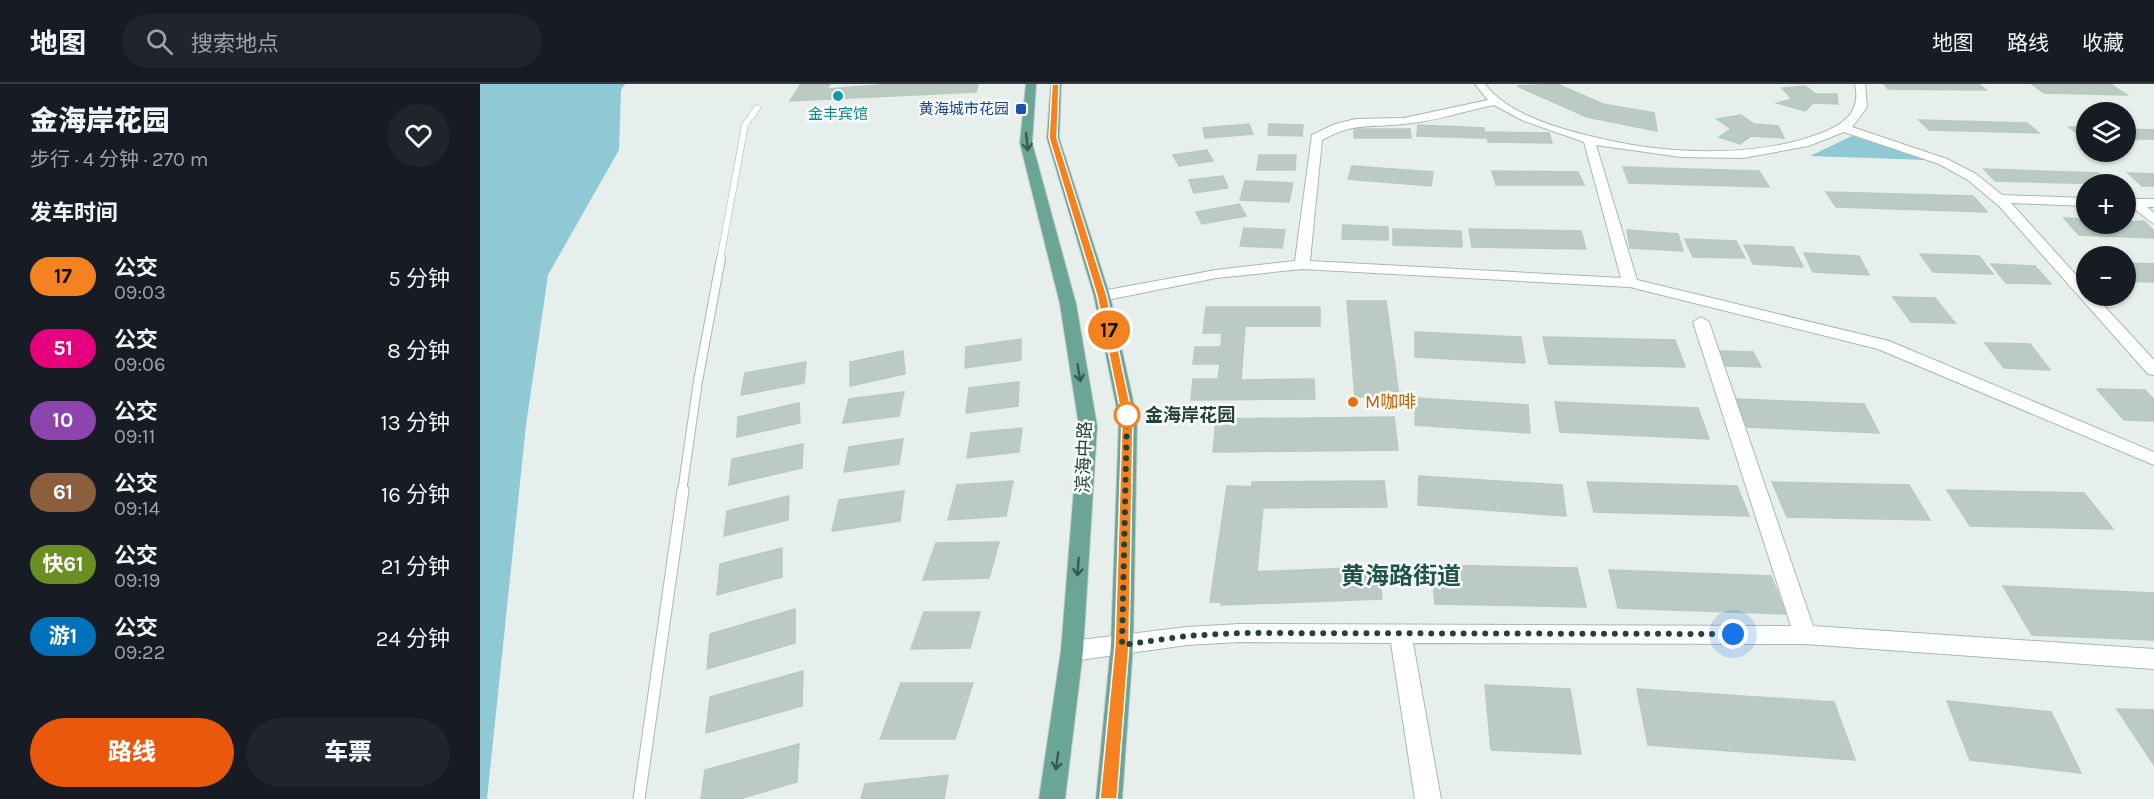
<!DOCTYPE html>
<html lang="zh">
<meta charset="utf-8">
<style>
body{margin:0;font-family:Karla,"Noto Sans SC",sans-serif;background:#20242c;color:#f1f3f6;height:100vh;display:flex;flex-direction:column;font-size:22px;white-space:nowrap}
*{box-sizing:border-box;margin:0}
p{font-size:20px;color:#9ea1a6}
.icon{flex:none;width:33px;height:33px;fill:none;stroke:currentColor;stroke-width:2;stroke-linecap:round;stroke-linejoin:round}
.map{position:relative;flex:1;overflow:hidden}
.details{display:flex;flex-direction:column;background:#171b24;width:480px}
.details>*{flex:none}
.badge{padding:0 12px;border-radius:20px;font-size:21px;line-height:39px}
.controls{position:absolute;left:1596px;top:18px;display:grid;gap:12px}
.controls a{display:grid;place-items:center;width:60px;height:60px;border-radius:50%;background:#171b24;box-shadow:0 2px 4px #0004;font-size:30px}
.you{position:absolute;width:30px;height:30px;margin:-15px;border:4px solid #fff;border-radius:50%;background:#1a73e8;box-shadow:0 0 0 9px #1a73e833}
.map>.badge{position:absolute;translate:-50% -50%;box-shadow:0 0 0 3px #fff}
h2{padding:0 30px;font-size:22px;line-height:54px}
.round{display:grid;place-items:center;flex:none;width:63px;height:63px;border-radius:32px;background:#20242c}
.head{display:flex;align-items:center;justify-content:space-between;height:102px;padding:0 30px}
h1{font-size:28px;font-weight:800;line-height:45px}
.action{display:flex;gap:12px;margin-top:auto;padding:12px 30px}
.action a{flex:1;height:69px;border-radius:36px;background:#ea580c;color:#fff;font-size:24px;font-weight:800;line-height:69px;text-align:center}
.action a+a{background:#20242c;color:#f1f3f6}
ul{padding:0;list-style:none}
li{display:flex;align-items:center;gap:18px;height:72px;padding:0 30px}
li div{flex:1}
li b{display:block;font-size:22px}
li em{font-style:normal}
li .badge{min-width:66px;font-weight:700;text-align:center}
header{display:flex;align-items:center;gap:36px;box-sizing:border-box;height:84px;padding:0 30px;background:#171b24;border-bottom:2px solid #363941}
header strong{font-size:28px}
nav{display:flex;gap:33px;margin-inline-start:auto;font-size:21px}
.search{width:420px;height:54px;background:#20242c;display:flex;align-items:center;gap:15px;box-sizing:border-box;padding:0 21px;border-radius:33px;color:#9ea1a6;font-size:22px}
main{display:flex;flex:1;min-height:0}
.map>svg:first-child{display:block}
</style>
<header>
<strong>地图</strong>
<div class="search"><svg class="icon" aria-label="search" viewBox="0 0 24 24"><circle cx="10" cy="10" r="6"/><path d="M15 15l6 6"/></svg>搜索地点</div>
<nav><a>地图</a><a>路线</a><a>收藏</a></nav>
</header>
<main>
<section class="details">
<div class="head"><div><h1>金海岸花园</h1><p>步行 · 4 分钟 · 270 m</p></div><a class="round"><svg class="icon" aria-label="heart" viewBox="0 0 24 24"><path d="M12 20l-8-8c-3-5 5-10 8-4 3-6 11-1 8 4z"/></svg></a></div>
<h2>发车时间</h2>
<ul>
<li><span class="badge" style="background:#f58220;color:#111">17</span><div><b>公交</b><p>09:03</p></div><em>5 分钟</em></li>
<li><span class="badge" style="background:#e6007e;color:#fff">51</span><div><b>公交</b><p>09:06</p></div><em>8 分钟</em></li>
<li><span class="badge" style="background:#8e44ad;color:#fff">10</span><div><b>公交</b><p>09:11</p></div><em>13 分钟</em></li>
<li><span class="badge" style="background:#8b5e3c;color:#fff">61</span><div><b>公交</b><p>09:14</p></div><em>16 分钟</em></li>
<li><span class="badge" style="background:#6b8e23;color:#fff">快61</span><div><b>公交</b><p>09:19</p></div><em>21 分钟</em></li>
<li><span class="badge" style="background:#0072bc;color:#fff">游1</span><div><b>公交</b><p>09:22</p></div><em>24 分钟</em></li>
</ul>
<div class="action"><a>路线</a><a>车票</a></div>
</section>
<div class="map">
<svg width="1674" height="715" viewBox="0 0 1674 715">
<rect width="100%" height="100%" fill="#e6efeb"/>
<path fill="#8ec9d4" d="M0 0H145L141 6 139 66 68 191 46 341 7 715H0Z
M1372 52 1441 72 1447 76 1330 72Z"/>
<path fill="#bbcac4" stroke="#b8c9c2" stroke-width="1.5" d="M321 0H350L347 5 412 0H498L496 8 310 17Z
M1077 0 1123 20 1174 29 1177 47 1107 33 1037 2Z
M1404 0H1499L1506 6 1408 5Z
M1552 0H1630L1647 11 1564 9Z
M1325 2 1336 10H1357L1358 20 1333 19 1325 27 1297 19 1312 15 1302 4Z
M1261 31 1274 40 1298 42 1304 54 1271 52 1260 60 1239 53 1251 45 1237 35Z
M1439 36 1547 39 1559 49 1449 46Z
M769 40 773 50 725 54 723 44Z
M789 40 823 41 822 52 788 51Z
M938 41 1004 44 1005 54 937 52Z
M1589 43H1606V54H1602Z
M874 45H930L931 54H874Z
M1646 45 1674 46V55H1646Z
M1006 48 1069 49 1072 59 1008 58Z
M727 66 733 77 699 82 693 71Z
M779 71H816L815 86H777Z
M872 82 953 88 951 102 868 95Z
M1143 83 1279 87 1289 103 1149 99Z
M1504 85 1618 89 1630 100 1515 97Z
M1012 87 1098 88 1104 101H1016Z
M1648 89 1674 90V102H1662Z
M743 92 748 104 714 109 709 96Z
M765 97 813 99 809 118 760 116Z
M1346 108 1493 112 1507 128 1356 123Z
M759 120 766 132 722 140 716 128Z
M1584 134 1606 135V140L1664 137 1674 147V154L1599 151Z
M863 141 908 143V156L862 155Z
M764 144 805 146 802 164 760 162Z
M913 145 981 147 982 163 913 161Z
M989 145 1101 147 1106 165 992 163Z
M1147 146 1198 150 1203 167 1150 164Z
M1205 155 1256 157 1265 174 1213 173Z
M1264 161 1313 163 1323 183 1273 180Z
M1324 169 1379 172 1389 191 1333 188Z
M1440 170 1499 172 1513 190 1453 188Z
M1646 179 1674 180V198L1646 197Z
M1511 180 1555 182 1571 200 1526 199Z
M1413 213 1455 214 1475 239 1431 238Z
M867 217H906L919 312 875 313Z
M726 223H840V242H765L761 296 834 295 835 315 711 316 713 295H738L740 280H713L715 263H741L742 249H723Z
M935 248 1041 253 1045 279 935 273Z
M1063 253 1195 256 1205 283 1069 280Z
M541 255V276L485 284 486 263Z
M1505 259 1550 260 1570 286 1524 284Z
M423 267 425 290 370 302V278Z
M1237 267 1273 268 1281 283 1245 282Z
M326 278 324 299 261 311 265 289Z
M539 298 538 322 486 329 489 304Z
M1617 305 1665 306 1674 316V337L1644 336Z
M424 308 419 332 363 339 369 315Z
M936 314 1048 321 1050 349 935 341Z
M1256 315 1384 320 1399 349 1267 343Z
M1075 318 1218 324 1229 355 1080 348Z
M319 319 320 339 257 353 258 333Z
M914 333 918 366 733 368 736 335Z
M542 344 539 368 487 374 491 349Z
M423 355 419 380 364 388 369 363Z
M323 360 322 384 249 401 252 375Z
M939 392 1082 401 1086 432 938 421Z
M533 397 526 432 468 436 477 401Z
M904 397 907 423 770 424 772 398Z
M1107 398 1257 402 1269 432 1114 428Z
M1292 398 1429 401 1450 436 1307 433Z
M747 402 785 403 774 519 730 518Z
M1467 406 1604 409 1633 445 1490 442Z
M424 407 420 437 352 447 359 416Z
M309 412 308 436 244 452 247 427Z
M519 458 509 494 443 496 456 459Z
M302 464V493L237 511 240 480Z
M952 481 1097 484 1106 523 955 520Z
M898 483 902 515 741 521 742 489Z
M1129 486 1291 492 1306 530 1138 524Z
M1523 502 1674 509V556L1552 551Z
M315 525V559L227 585 230 550Z
M444 528H500L490 564 431 565Z
M323 587 322 622 226 649 230 613Z
M421 599H493L475 655H400Z
M1005 601 1090 605 1101 670 1011 666Z
M1157 605 1354 618 1375 676 1168 661Z
M1467 617 1571 628 1601 689 1490 676Z
M1637 625 1674 626V681Z
M319 660 317 698 259 715H221L225 686Z
M468 691 464 715H381L385 700Z"/>
<g fill="none" stroke-linecap="round" stroke-linejoin="round">
<g stroke="#a8b8b2" stroke-width="7">
<path id="lane-far2" d="M240 176 265 41 277 24"/>
</g>
<g stroke="#a8b8b2" stroke-width="10">
<path id="lane-far1" d="M202 408 218 297 241 174"/>
</g>
<g stroke="#a8b8b2" stroke-width="13">
<path id="lane" d="M159 715 203 406"/>
</g>
<g stroke="#a8b8b2" stroke-width="2">
<path id="street" d="M995 0H1005C1026 29 1076 44 1110 52 1178 70 1270 75 1336 51 1361 42 1382 30 1375 0H1385L1387 23 1372 43 1467 75 1496 90 1522 111 1606 114V122L1531 119 1606 202V212H1615L1674 276V291L1668 290 1519 122 1488 96 1459 80 1364 48 1328 62 1263 74 1201 73 1116 61 1157 196 1409 257 1674 368V381L1398 265 1150 203 822 185 736 194 622 217 614 212 622 207 736 186 815 177 832 51 855 40 876 35 924 34 1008 16ZM1014 21 1044 37 1104 58 1141 194 830 177 842 56C875 38 888 44 923 40 953 38 984 27 1014 21Z
M1646 115H1674V123H1667L1674 129V140L1652 123H1646Z
M1221 233 1229 238 1333 542 1674 565V585L1325 560 933 559 961 715H935L911 559 760 558 707 561 592 577 584 574 581 567 584 560 592 557 707 543 760 540 1311 542 1213 238Z"/>
</g>
<g stroke="#c2cac8" stroke-width="2">
<path id="primary" d="M546 0H556L552 59 596 220 617 342 603 567 585 715H559L581 567 599 342 580 220 540 59Z
M571 0H581L579 54 630 212 657 335 653 561 642 715H616L631 561 639 335 614 212 567 54Z"/>
</g>
<use href="#lane-far2" stroke="#fff" stroke-width="6"/>
<use href="#lane-far1" stroke="#fff" stroke-width="8"/>
<use href="#lane" stroke="#fff" stroke-width="11"/>
<use href="#street" fill="#fff" fill-rule="evenodd"/>
<use href="#primary" fill="#6aa596" fill-rule="evenodd"/>
</g>
<defs><path id="oneway-shaft" d="M-6 0H5M1.5-3L5.5 0L1.5 3" fill="none" stroke-width="1.6" stroke-linecap="round" stroke-linejoin="round" transform="scale(1.5)"/></defs>
<g stroke="#365b51">
<use href="#oneway-shaft" transform="translate(547 58) rotate(84)"/>
<use href="#oneway-shaft" transform="translate(599 289) rotate(81)"/>
<use href="#oneway-shaft" transform="translate(598 483) rotate(94)"/>
<use href="#oneway-shaft" transform="translate(577 677) rotate(98)"/>
</g>
<path fill="#f58220" stroke="#fff" stroke-width="1.5" d="M572 0H579L577 54 627 212 653 334 649 561 637 715H620L635 561 642 334 617 212 569 54Z"/>
<g fill="none" stroke-linecap="round" stroke-linejoin="round">
<path stroke="#24423a" stroke-width="6" stroke-dasharray="0 10.8" d="M647 331 642 561 706 552 760 549 1253 550"/>
</g>
<circle fill="#0f9aa8" stroke="#f7fbf9" stroke-width="2" cx="358" cy="12" r="6"/>
<rect fill="#1a4fb4" stroke="#f7fbf9" stroke-width="2" x="535" y="19" width="12" height="12" rx="3"/>
<circle fill="#e8710a" stroke="#f7fbf9" stroke-width="2" cx="873" cy="318" r="6"/>
<circle fill="#fff" stroke="#f58220" stroke-width="3" cx="647" cy="331" r="12"/>
<g text-anchor="middle" stroke-width="5" stroke-linejoin="round" paint-order="stroke">
<g font-size="15" fill="#164399" stroke="#f7fbf9" text-anchor="end">
<text x="529" y="30">黄海城市花园</text>
</g>
<g font-size="15" fill="#0d838f" stroke="#f7fbf9">
<text x="358" y="35">金丰宾馆</text>
</g>
<g font-size="18" fill="#c56008" stroke="#f7fbf9" text-anchor="start">
<text x="885" y="324">M咖啡</text>
</g>
<g font-size="18" font-weight="bold" fill="#24423a" stroke="#f7fbf9" text-anchor="start">
<text x="665" y="337">金海岸花园</text>
</g>
<g font-size="18" fill="#24423a" stroke="#f7fbf9">
<text transform="translate(604 373) rotate(-88)" y="6">滨海中路</text>
</g>
<g font-size="24" font-weight="bold" fill="#1f5548" stroke="#f7fbf9">
<text x="921" y="500">黄海路街道</text>
</g>
</g>
</svg>
<div class="controls">
<a><svg class="icon" aria-label="layers" viewBox="0 0 24 24"><path d="M12 4l9 5-9 5-9-5zM3 14l9 5 9-5"/></svg></a>
<a>+</a>
<a>−</a>
</div>
<div class="you" style="left:1253px;top:550px"></div>
<b class="badge" style="left:629px;top:246px;background:#f58220;color:#111">17</b>
</div>
</main>
